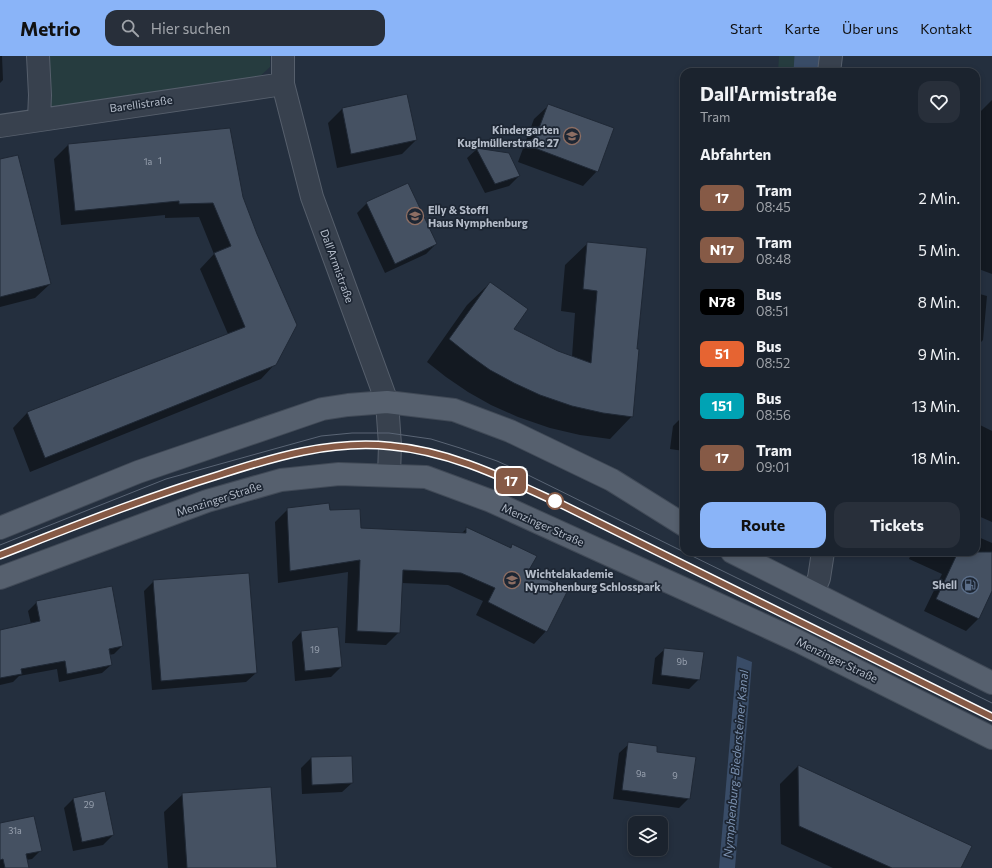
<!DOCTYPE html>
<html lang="de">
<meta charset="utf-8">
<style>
body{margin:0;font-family:Commissioner,sans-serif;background:#282f3a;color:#f1f3f6;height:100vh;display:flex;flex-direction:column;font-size:15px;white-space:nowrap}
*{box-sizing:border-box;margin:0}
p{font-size:13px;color:#a0a4aa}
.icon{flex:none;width:22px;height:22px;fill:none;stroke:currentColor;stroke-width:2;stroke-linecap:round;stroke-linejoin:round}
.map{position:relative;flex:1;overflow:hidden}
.panel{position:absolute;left:680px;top:12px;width:300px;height:488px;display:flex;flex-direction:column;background:#1b232e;border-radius:12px;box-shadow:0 2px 6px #0003,0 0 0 1px #39404a}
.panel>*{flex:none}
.badge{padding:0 8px;border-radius:6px;font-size:14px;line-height:26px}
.tools{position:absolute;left:628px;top:760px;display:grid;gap:8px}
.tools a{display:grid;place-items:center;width:40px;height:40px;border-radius:8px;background:#1b232e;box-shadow:0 2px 6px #0003,0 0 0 1px #39404a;font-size:20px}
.map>.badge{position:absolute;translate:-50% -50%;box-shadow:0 0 0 2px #fff}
h2{padding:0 20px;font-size:15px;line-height:36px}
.round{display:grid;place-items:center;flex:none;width:42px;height:42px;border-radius:12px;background:#282f3a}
.headline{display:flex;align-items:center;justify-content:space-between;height:68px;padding:0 20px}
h1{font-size:19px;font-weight:700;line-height:30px}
.button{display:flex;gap:8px;margin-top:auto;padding:8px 20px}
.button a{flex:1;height:46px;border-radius:12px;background:#8ab4f8;color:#111;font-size:16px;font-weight:700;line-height:46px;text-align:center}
.button a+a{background:#282f3a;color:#f1f3f6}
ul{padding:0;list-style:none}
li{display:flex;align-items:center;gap:12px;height:52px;padding:0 20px}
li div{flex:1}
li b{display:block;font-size:15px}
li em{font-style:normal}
li .badge{min-width:44px;font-weight:700;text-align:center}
header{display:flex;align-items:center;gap:24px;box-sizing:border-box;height:56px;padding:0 20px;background:#8ab4f8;color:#111}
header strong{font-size:19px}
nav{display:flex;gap:22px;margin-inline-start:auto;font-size:14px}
.search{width:280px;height:36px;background:#282f3a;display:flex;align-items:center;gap:10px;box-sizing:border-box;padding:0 14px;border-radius:12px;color:#a0a4aa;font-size:15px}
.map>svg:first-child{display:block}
</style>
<header>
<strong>Metrio</strong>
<div class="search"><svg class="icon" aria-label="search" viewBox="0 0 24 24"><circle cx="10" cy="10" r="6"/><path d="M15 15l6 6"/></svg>Hier suchen</div>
<nav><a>Start</a><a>Karte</a><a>Über uns</a><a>Kontakt</a></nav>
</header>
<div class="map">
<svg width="992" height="812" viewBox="0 0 992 812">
<rect width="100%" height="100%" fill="#242f3e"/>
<path fill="#263c3f" d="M46 0H270V11L257 23 48 52Z
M779 0H838L837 16H778Z"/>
<path fill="#394c67" d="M737 600 752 606 735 812H719Z"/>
<path fill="#0007" d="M0 0H2L3 24 0 27Z
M406 39 416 84 402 98 337 112 328 67 342 53Z
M992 44V218L976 212V60Z
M549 49 597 115 583 130 518 106 534 63Z
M229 73 275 308 261 323 30 416 13 372 27 357 228 278 200 213 214 198 199 161 165 162V159L61 169 54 103 68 89Z
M477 93 519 120 509 130 485 137 467 102Z
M0 104 50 228 35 242 0 251Z
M367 147 436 188 426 198 385 217 357 157Z
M588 187 636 294 632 360 610 383 580 379 550 372 518 361 491 349 468 336 446 321 427 306 467 249 490 227 513 274 558 296 572 301 575 257 561 255 565 209Z
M976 237 987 240 983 284 976 291Z
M683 360 684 395 670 393 673 370Z
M976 367 992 375V466L976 459Z
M288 453 329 455 360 472 461 478 467 472 509 492 512 490 528 515 546 575 534 588 476 559 483 545 448 529 402 527 399 576 386 589 345 587 348 516 278 527 275 466Z
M976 480 992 487V533L978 563 966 575 924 555 942 518 909 503 912 496H976Z
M154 525 256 617 246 626 152 634 144 535Z
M37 546 122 590 114 598 109 599 111 609 102 617 59 626 57 613 19 620 13 626 0 629V575L31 568 28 555Z
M337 572 341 611 331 621 295 625 292 586 301 576Z
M665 593 699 623 689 633 652 628 655 602Z
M629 688 655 697 689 742 679 752 613 743 619 697Z
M311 702 352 727 342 736 302 738 301 712Z
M798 710 960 812H833L781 788 780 728Z
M183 738 276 812H168L164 756Z
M74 742 113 779 103 789 73 795 64 752Z
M0 769 41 794 32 803 26 804 28 812H0Z"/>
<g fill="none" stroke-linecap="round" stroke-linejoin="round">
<path stroke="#394c67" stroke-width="27" d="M807 16 808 0"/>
</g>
<path fill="#455162" stroke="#1f2835" d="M407 38 417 84 351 98 342 52Z
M548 48 614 72 598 116 532 91Z
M230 72 243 141 257 178 297 269 276 309 45 402 27 356 245 271 214 197 231 190 213 147 179 148V145L75 155 68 88Z
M476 92 509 97 520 120 495 128Z
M18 99 51 228 0 241V103Z
M408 127 437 188 395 208 366 146Z
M587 186 647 192 637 293H639L633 361 603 357 572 350 540 339 514 327 490 314 469 299 449 283 490 226 528 253 514 273 558 295 591 307 597 235 583 233Z
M329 447 330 454 360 453 361 472 466 477V471L511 492 512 488 537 500 529 514 568 534 547 576 488 546 495 532 461 517 403 514 400 577 357 575 360 504 290 515 287 452Z
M958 496H992V535L979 563 936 543Z
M249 517 257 617 161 625 153 524Z
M112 530 123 590 109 593 112 609 67 618 65 605 21 613 22 618 0 622V574L40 565 36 545Z
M338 571 342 611 305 615 301 575Z
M664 592 704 596 700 624 661 619Z
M628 686 657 690V696L696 701 690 743 622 734Z
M352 700 353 727 312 729 311 701Z
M798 709 972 790 961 812H892L799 770Z
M271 731 277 812H187L182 737Z
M105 735 114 779 82 786 73 742Z
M34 760 42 795 26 798 29 812H5L3 803 0 804V767Z"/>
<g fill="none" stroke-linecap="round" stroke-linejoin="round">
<g stroke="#565f6c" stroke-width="24">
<path id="minor" d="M38 0 40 39 39 63
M283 0V28L312 141 387 346 390 389 389 419
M829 16 831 0
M0 70 283 28
M813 536 819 522 823 496"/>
</g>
<g stroke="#414a57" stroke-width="24">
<path id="major" d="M0 472 138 416 322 353 348 349 387 346 454 354 510 375 612 424 684 469
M732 496 992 627
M0 522 207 445 281 424 339 418 426 421 491 445 702 541 798 585 992 682"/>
</g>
<use href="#minor" stroke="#38414e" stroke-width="22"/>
<use href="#major" stroke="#56606e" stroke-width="22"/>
<path stroke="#5a6575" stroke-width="1" d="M0 489 166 423 321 380 352 377H389L431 383 460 392 497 405 526 418 684 496
M684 496 992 647
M0 499C71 472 143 443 216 420 272 402 330 384 390 390 451 395 506 423 561 448L992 661"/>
</g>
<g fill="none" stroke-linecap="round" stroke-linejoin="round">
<g stroke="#fff" stroke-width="9">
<path id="line" d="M0 499C72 471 144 442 219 419 274 401 331 384 390 390 451 395 506 423 561 448L992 661"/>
</g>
<use href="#line" stroke="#865a46" stroke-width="6"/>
</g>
<defs>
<g id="school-ring" transform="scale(0.9)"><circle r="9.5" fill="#1d2633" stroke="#8d6e63" stroke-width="1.5"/><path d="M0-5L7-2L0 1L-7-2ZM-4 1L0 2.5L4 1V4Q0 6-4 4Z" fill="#8d6e63"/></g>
<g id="fuel-ring" transform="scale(0.9)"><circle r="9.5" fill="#1d2633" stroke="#5c6f8a" stroke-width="1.5"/><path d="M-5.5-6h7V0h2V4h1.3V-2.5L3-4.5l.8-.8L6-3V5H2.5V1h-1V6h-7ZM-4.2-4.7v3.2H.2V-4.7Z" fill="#5c6f8a"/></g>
</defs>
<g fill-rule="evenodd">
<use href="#school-ring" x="572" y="80"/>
<use href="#school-ring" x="415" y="160"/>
<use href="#school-ring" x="512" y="524"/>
<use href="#fuel-ring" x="970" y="529"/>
</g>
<circle fill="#fff" stroke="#865a46" stroke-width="2" cx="555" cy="445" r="8"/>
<g text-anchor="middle" stroke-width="3.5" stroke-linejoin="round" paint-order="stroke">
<g font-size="9" fill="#98a1af">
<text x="160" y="108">1</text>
<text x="148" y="109">1a</text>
<text x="315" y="597">19</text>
<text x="682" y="609">9b</text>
<text x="641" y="721">9a</text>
<text x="675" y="723">9</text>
<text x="89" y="752">29</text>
<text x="15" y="778">31a</text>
</g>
<g font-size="11" fill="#b4bcc9" stroke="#1d2633">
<text transform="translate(141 48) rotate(-8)" y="4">Barellistraße</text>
<text transform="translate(337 210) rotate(70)" y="4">Dall'Armistraße</text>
<text transform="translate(219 443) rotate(-18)" y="4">Menzinger Straße</text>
<text transform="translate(543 469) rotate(24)" y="4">Menzinger Straße</text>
<text transform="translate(837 604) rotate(26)" y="4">Menzinger Straße</text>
</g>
<g font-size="11" font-weight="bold" fill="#b4bcc9" stroke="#1d2633" text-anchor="end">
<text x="559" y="78">Kindergarten<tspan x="559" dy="13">Kuglmüllerstraße 27</tspan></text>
<text x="428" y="158" text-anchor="start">Elly &amp; Stoffl<tspan x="428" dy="13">Haus Nymphenburg</tspan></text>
<text x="525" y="522" text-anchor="start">Wichtelakademie<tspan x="525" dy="13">Nymphenburg Schlosspark</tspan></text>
<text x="957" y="533">Shell</text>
</g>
<g font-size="12" font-style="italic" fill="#7c92b1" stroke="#1d2633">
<text transform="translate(736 708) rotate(-85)" y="4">Nymphenburg-Biedersteiner Kanal</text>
</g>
</g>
</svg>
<div class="tools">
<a><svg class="icon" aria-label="layers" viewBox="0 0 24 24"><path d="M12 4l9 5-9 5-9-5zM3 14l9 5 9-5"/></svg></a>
</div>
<b class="badge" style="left:511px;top:425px;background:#865a46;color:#fff">17</b>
<section class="panel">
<div class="headline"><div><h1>Dall'Armistraße</h1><p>Tram</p></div><a class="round"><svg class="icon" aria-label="heart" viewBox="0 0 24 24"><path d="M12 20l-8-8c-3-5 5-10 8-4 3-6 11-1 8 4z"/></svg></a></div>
<h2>Abfahrten</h2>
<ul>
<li><span class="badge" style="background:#865a46;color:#fff">17</span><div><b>Tram</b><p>08:45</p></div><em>2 Min.</em></li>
<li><span class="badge" style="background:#865a46;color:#fff">N17</span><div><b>Tram</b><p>08:48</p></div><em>5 Min.</em></li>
<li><span class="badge" style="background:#000;color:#fff">N78</span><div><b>Bus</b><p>08:51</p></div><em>8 Min.</em></li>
<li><span class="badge" style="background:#e66432;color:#fff">51</span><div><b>Bus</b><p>08:52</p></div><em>9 Min.</em></li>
<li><span class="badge" style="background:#00a3b4;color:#fff">151</span><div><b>Bus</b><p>08:56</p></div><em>13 Min.</em></li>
<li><span class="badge" style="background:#865a46;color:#fff">17</span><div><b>Tram</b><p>09:01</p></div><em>18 Min.</em></li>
</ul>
<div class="button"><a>Route</a><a>Tickets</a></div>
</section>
</div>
